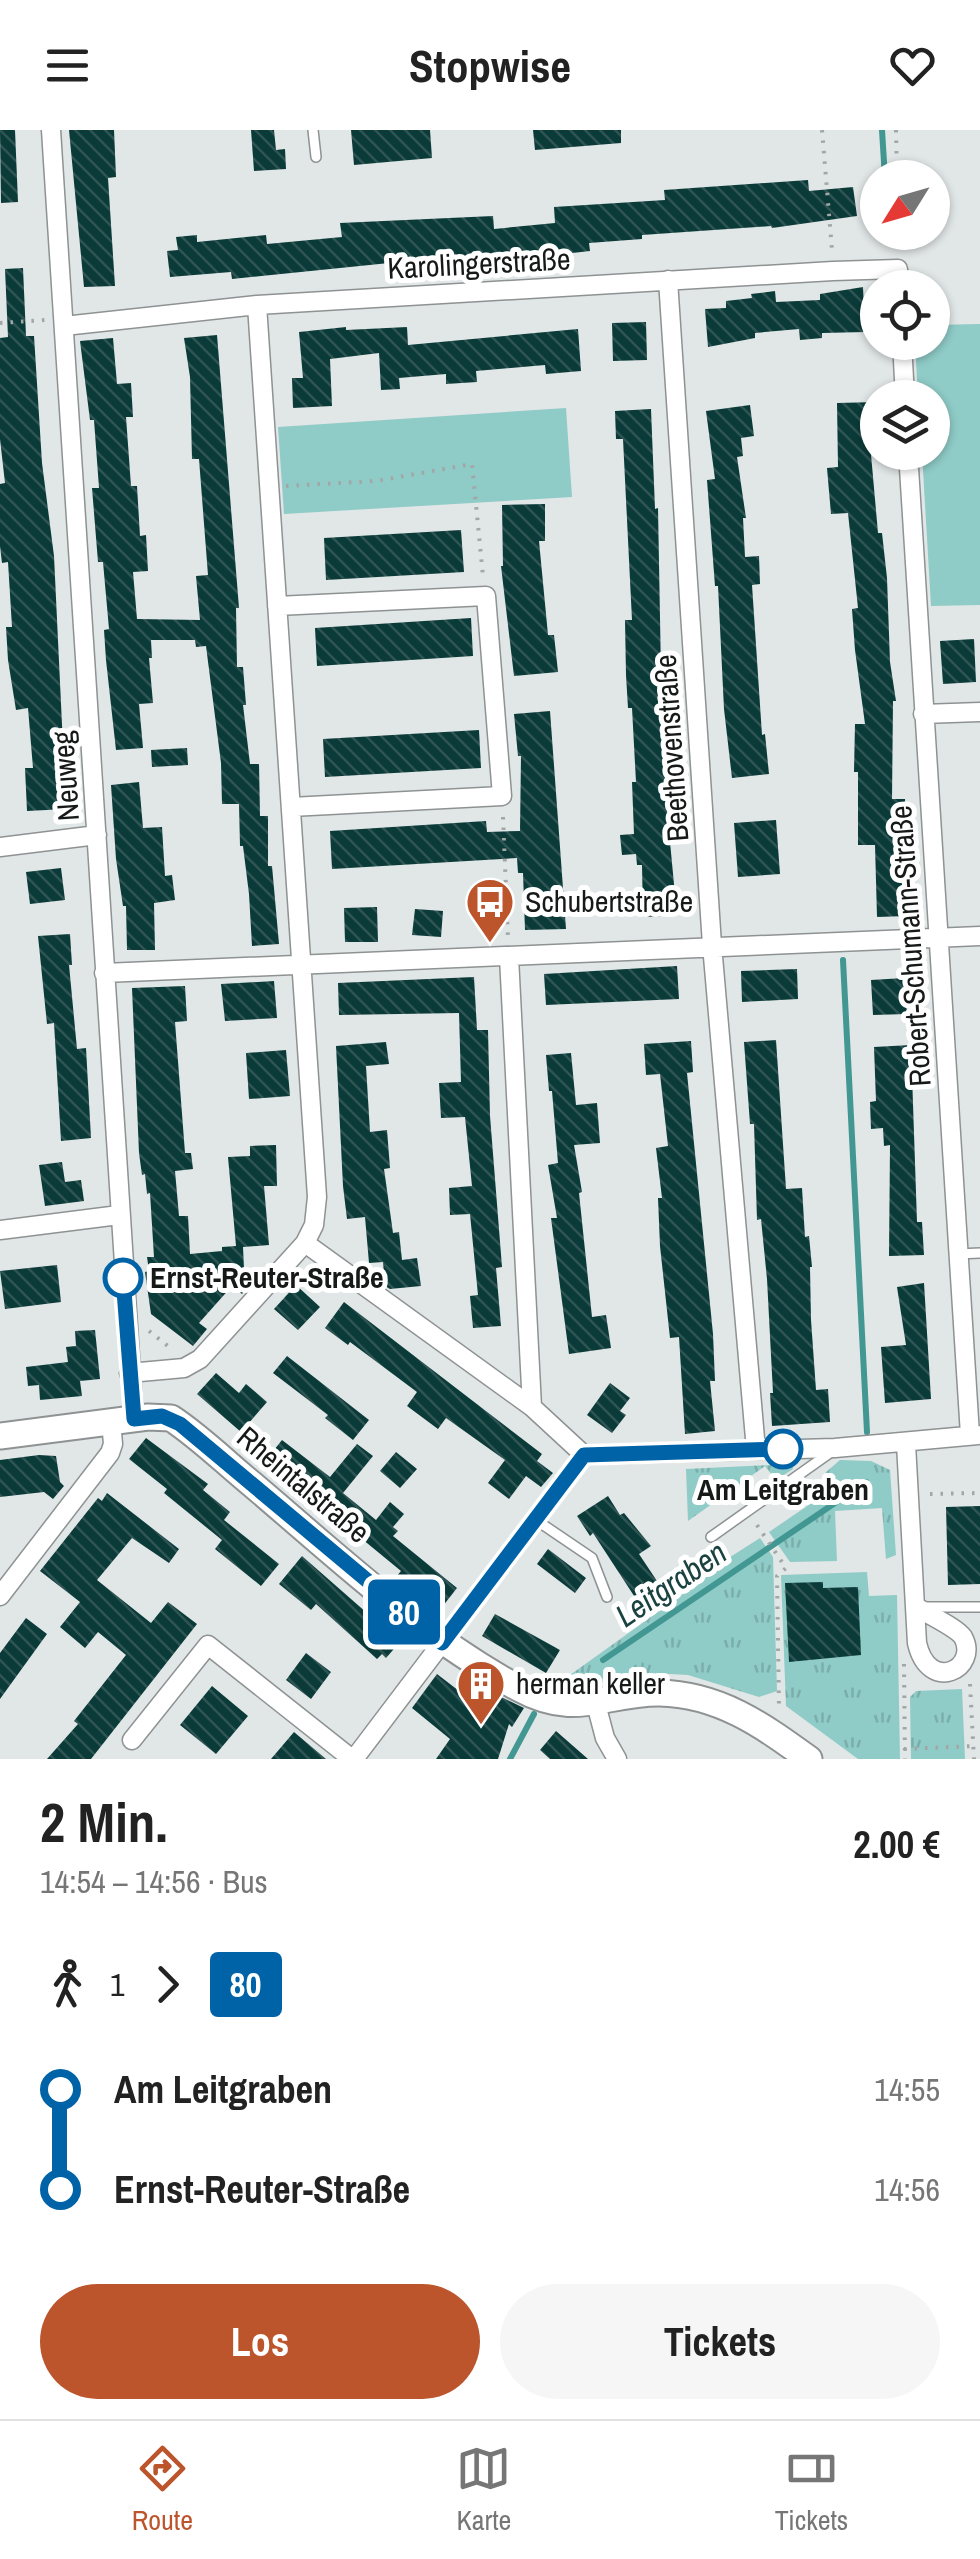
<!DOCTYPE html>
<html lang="de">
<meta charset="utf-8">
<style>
body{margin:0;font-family:"Archivo Narrow",sans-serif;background:#f6f6f6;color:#222;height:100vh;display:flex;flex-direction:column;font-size:38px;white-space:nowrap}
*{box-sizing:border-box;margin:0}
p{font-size:32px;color:#767676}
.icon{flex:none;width:55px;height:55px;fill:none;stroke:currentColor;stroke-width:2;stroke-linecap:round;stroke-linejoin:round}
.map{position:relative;height:1629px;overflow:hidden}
.side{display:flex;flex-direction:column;background:#fff;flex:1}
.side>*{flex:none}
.badge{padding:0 20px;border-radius:8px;font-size:35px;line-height:65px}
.needle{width:65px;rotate:233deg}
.buttons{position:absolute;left:860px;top:30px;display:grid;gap:20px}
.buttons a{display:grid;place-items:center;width:90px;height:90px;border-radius:50%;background:#fff;box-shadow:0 2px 8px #0004;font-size:50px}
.map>.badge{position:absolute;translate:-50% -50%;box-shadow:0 0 0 5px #fff}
.legs{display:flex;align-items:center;gap:15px;height:110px;padding:0 40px;font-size:32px}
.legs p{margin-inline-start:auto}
.headline{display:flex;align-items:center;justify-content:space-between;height:170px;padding:0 40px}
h1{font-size:55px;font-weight:700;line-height:75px}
.primary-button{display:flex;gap:20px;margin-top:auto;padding:20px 40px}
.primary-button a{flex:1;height:115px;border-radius:60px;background:#bc552c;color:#fff;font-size:40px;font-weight:700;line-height:115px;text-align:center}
.primary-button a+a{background:#f6f6f6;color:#222}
ul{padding:0 40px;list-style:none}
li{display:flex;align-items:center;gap:35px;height:100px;font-size:38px}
li i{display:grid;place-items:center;width:15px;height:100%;margin:0 12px;background:currentColor}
li i::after{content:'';width:25px;height:25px;margin:-12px;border:8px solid;border-radius:50%;background:#fff}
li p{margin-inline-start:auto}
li:first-child i{background:linear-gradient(#0000 50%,currentColor 0)}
li:last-child i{background:linear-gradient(currentColor 50%,#0000 0)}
header{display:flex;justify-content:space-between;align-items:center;height:130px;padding:0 40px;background:#fff;font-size:45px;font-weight:700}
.dock{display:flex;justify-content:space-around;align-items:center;height:140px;border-top:2px solid #e0e0e0;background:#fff;font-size:28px;color:#767676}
.dock a{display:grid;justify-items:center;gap:5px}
.dock .selected{color:#bc552c}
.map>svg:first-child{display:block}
</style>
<header><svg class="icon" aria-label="menu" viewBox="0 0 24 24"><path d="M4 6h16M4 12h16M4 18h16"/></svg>Stopwise<svg class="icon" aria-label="heart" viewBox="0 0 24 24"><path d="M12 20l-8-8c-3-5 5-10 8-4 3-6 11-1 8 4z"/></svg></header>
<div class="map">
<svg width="980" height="1629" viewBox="0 0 980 1629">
<defs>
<pattern id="grass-tufts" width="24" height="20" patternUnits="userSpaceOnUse" patternTransform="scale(2.5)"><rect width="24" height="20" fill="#8fcbc7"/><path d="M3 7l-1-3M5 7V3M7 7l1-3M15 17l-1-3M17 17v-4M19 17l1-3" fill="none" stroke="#7baeaa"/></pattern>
<pattern id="building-back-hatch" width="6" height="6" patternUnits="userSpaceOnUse" patternTransform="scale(2.5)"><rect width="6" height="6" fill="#0b3b39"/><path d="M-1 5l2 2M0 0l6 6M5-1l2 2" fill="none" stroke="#2e5453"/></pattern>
</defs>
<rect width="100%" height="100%" fill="#e1e6e6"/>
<path fill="url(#grass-tufts)" d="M840 1330 871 1331 890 1340 896 1425 886 1429 882 1378 835 1381 837 1431 790 1432 769 1402 835 1357 825 1343Z
M793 1334V1339L776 1350 765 1336 688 1391 686 1339Z
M760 1408 773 1427 777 1561 759 1567 688 1545 653 1543 583 1557 556 1555 690 1459 713 1438Z
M867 1442 869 1466 897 1465 900 1629H858L786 1576 781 1445Z
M962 1559 965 1629H911L910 1567 916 1561Z"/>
<path fill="#8fcbc7" d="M980 194V475L931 476 922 323 932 322V268L918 267 915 213 932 212 933 195Z
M566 278 572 367 284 384 278 297Z"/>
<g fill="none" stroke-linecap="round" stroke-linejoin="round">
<path stroke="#429793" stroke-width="6" d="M882 0 885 48
M843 830 867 1302
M603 1530 866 1352
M510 1629 534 1584"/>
</g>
<path fill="url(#building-back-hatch)" d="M0 0H15L18 72 1 73Z
M69 0H114L116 47 108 48 115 156 84 157Z
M251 0H274L276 20 285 19 286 39 254 41Z
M351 0H430L432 28 354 35Z
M533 0H621V13L535 20Z
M808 50 809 61 853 57 857 86 772 98 771 96 642 105V109L589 113 590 121 484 133 453 135V130L399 132 232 149 231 142 170 147 167 121 178 120 176 107 197 105V112L266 105 267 114 342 107 340 93 493 86 494 99 555 93 554 77 665 70 664 60Z
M23 138 26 206H34L42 333 54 426 66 679 27 681 25 638H33L28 578 16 580 8 530 6 497H12L8 432 2 433 0 416V354L5 353 0 309V208L8 207 5 139Z
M863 157 865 202 822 203V208L800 210 799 199 755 203V208L708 217 705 179 726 178V171L752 168 751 164 775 161 776 172 820 170V164Z
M646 192 647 230 613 231 612 193Z
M346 197V200L407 197 408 215 578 199 581 241 546 244 545 235 476 241 477 252 446 254V244L399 248 400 259 381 260 379 223 330 229 332 276 293 278 292 248H303L299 202Z
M217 205 239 478H236L237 537H243L246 575H243L250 634H259L260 686H268V736H272L279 814 252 816 249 764 243 716H240L239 674H222L221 633 206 516 196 517 195 510H151L152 528H149L153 573 139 574 143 618 116 620 106 530 104 500 109 499 103 432H98L92 358H99L94 290H90L80 211 113 208 117 254 131 253 133 287H126L131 356H137L140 406 146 405 148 441 133 442 137 489 200 490 196 446 208 445 199 329H192L190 247 184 208Z
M877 272V313H870L878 403H882L887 448 890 532 896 571H893L892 669H905L907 786 877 787 875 715H858V642H854L855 594H865L855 520 852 479 858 478 848 383 831 384 827 338 838 337 837 273Z
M750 275 754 306 741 308 743 326 737 327 746 388H743L745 427 759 426 760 454 752 455 762 605 765 604 769 644 732 648 724 579 718 456H715L707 350 715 349 706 281Z
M651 279 655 379 658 378 661 543 665 576H662L665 650H668L667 680 677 786 643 787 642 735H637L636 724 622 725 620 705 634 704 632 652H636L632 578H628L626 545 625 490H632L623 309H616L615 281Z
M545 374V411H539L548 505H554L558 542 514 546 501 436H503L502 375Z
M461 400 464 442 326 450 324 408Z
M471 488 473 526 317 536 315 498Z
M974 509 976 552 943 554 940 511Z
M550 581 566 799 525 800 523 743H518L517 728 332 739 330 701 486 691 487 702 520 701 521 626H518L514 584Z
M479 600 481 638 325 647 323 609Z
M187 618 188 635 152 637 151 620Z
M139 652 143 698 162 697 165 746 172 745 175 770 154 773 155 820H127L126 776H123L116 729 111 655Z
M776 690 780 744 738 747 734 693Z
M61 738 65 770 30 774 26 742Z
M377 777 378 812H345L344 778Z
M415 779 443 781 441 807 412 805Z
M70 804 72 835H69L77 919 86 918 91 1008 61 1011 54 893 47 894 38 806Z
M677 836 679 869 546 875 544 844Z
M797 839 798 869 742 872 741 841Z
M474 847 477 900H488L490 986 502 1137 496 1138 501 1196 473 1198 470 1166 478 1165 470 1084 450 1085 449 1058 472 1056 465 987 441 988 439 953 461 952 459 883 339 885 338 853Z
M904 848 907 884 873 885 871 850Z
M274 851 277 888 225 891 221 854Z
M185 856 187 891 175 892 185 1023H191L193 1039 175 1041 179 1086H188L190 1124 222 1121V1117L236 1116 228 1027 250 1026V1016L276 1015 277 1056H264L269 1115 243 1117 245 1160 242 1164 232 1156 199 1193 207 1199 193 1216 151 1184 145 1142 149 1141 147 1127H154L150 1063 147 1064 145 1044 142 1045 139 1023 132 858Z
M776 910 786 1059 802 1058 805 1107 809 1106 812 1137H810L811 1190 816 1260 828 1259 830 1292 772 1296 770 1263H773L767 1149 761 1089 757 1090 754 994H750L744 912Z
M691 911 693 942 687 943 713 1204 715 1251H710L715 1301 685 1304 679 1207 670 1208 660 1116 658 1068H662L656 1018 668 1016 660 944 646 945 644 914Z
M386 912 389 934 366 936 370 1002 387 1000 390 1038 384 1039 393 1103 399 1102 402 1130 417 1128 421 1156 390 1159 385 1156 383 1132 369 1133 365 1087 347 1089 343 1056 336 916Z
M911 915 917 1092H922L924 1125 889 1126 890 1015 884 1016 883 998 871 999 870 972 876 971 874 917Z
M286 920 290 966 249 969 246 923Z
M571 923 576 975 597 973 600 1013 574 1015 582 1062 579 1063 592 1187 606 1185 611 1218 569 1224 551 1088H557L548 1035 558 1033 552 961H549L546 925Z
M62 1032 65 1052 81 1050 84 1071 45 1076 39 1035Z
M57 1135 61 1172 5 1179 0 1141Z
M924 1153 931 1269 885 1273 881 1217 906 1215 897 1157Z
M296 1155 320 1177 298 1200 274 1179Z
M344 1172 542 1324 537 1331 553 1343 541 1357 526 1346 509 1369 488 1353 505 1330 446 1288 438 1299 407 1276 417 1262 350 1212 348 1215 325 1198Z
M95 1200 100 1249 80 1251 82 1266 40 1270 39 1255 28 1256 26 1237 68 1232 66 1217 76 1216 75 1201Z
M287 1226 369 1290 353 1310 325 1288 328 1285 273 1243Z
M216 1243 239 1263 246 1254 267 1272 241 1302 197 1264Z
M610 1253 630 1268 620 1281 626 1285 612 1303 587 1285Z
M146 1308 208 1354 203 1360 230 1382 224 1390 279 1434 261 1456 215 1419 222 1410 164 1363 167 1359 129 1329Z
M282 1310 330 1347 357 1314 373 1326 343 1363 376 1390 390 1372 404 1384 393 1397 398 1401 393 1406 457 1458 439 1481 396 1447 401 1441 266 1330Z
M396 1322 417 1339 400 1358 380 1341Z
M39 1325 56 1326 60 1352 64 1356 53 1369 44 1362 0 1367V1330Z
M107 1363 179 1419 169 1433 132 1408 97 1450 151 1493 168 1472 197 1494 91 1629H47L78 1594 74 1591 126 1525 98 1502 85 1518 60 1497 80 1472 40 1441 98 1368 102 1371Z
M608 1366 620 1385 624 1383 651 1416 639 1424 663 1460 640 1475 593 1403 590 1406 577 1386Z
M980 1376V1454L948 1455 946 1377Z
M548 1419 586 1448 575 1463 537 1434Z
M302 1426 400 1512 386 1528 382 1524 377 1529 316 1474 311 1480 279 1454Z
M823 1452V1458L858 1457 861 1525 789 1532 785 1453Z
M495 1484 560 1520 546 1543 482 1506Z
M26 1488 47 1504 0 1569V1523Z
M306 1523 331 1542 311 1569 286 1550Z
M437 1544 485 1581 497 1565 524 1578 512 1597 509 1594 498 1629H436L450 1609 412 1578Z
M212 1556 248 1586 216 1624 180 1595Z
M556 1601 588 1629H550L540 1620Z
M294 1602 326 1629H271Z"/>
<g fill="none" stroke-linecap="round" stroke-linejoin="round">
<g stroke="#8e9292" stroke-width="12">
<path id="lane" d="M313 0 316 27
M958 1124 980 1123
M536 1390 592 1428 607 1467
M711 1407 831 1322
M923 1477H980"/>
</g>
<g stroke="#8e9292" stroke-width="21">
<path id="street" d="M51 0 134 1289
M668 150 712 815 756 1320
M64 196 257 175 833 141 898 139 899 158
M902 212 905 268
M908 322 970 1305
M277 476 486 466 502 666 291 677
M923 584 980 582
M0 717 97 705
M509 827 532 1277
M104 843 980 806
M0 1100 119 1085
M305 1113 532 1277 584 1325
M129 1243 184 1238 200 1229 305 1113 314 1095 317 1067 257 175
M906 1314 917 1513C929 1565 980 1538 963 1507 956 1497 928 1485 917 1477
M584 1325 835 1318 978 1305
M0 1466 110 1323 113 1314 111 1291
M596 1574 605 1608 617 1629
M132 1610 208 1515 352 1629
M354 1629 584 1325"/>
</g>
<g stroke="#8e9292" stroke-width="29">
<path id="secondary" d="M0 1306 148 1287 171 1288C200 1307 226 1333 253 1355 338 1427 420 1505 518 1558 577 1590 602 1563 659 1563 719 1564 762 1595 809 1629"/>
</g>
<path stroke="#a2a6a6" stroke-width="4" stroke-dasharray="2.5 8" stroke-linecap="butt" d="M822 0 832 120
M896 0 897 48
M897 102 898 119
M0 193 45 190
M286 356 376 351 472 334 483 446
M503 687 508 808
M149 1201 173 1220
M930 1364 980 1363
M757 1395 786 1438 777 1446 779 1578
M904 1534 905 1629
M970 1554 974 1629
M904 1619 974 1616"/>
<use href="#lane" stroke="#fff" stroke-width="9"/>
<use href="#street" stroke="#fff" stroke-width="18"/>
<use href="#secondary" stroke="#fff" stroke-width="25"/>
</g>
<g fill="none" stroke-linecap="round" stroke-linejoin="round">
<g stroke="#fff" stroke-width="22">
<path id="line-1" d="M123 1148 134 1289 162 1286 180 1294 442 1513 584 1325 783 1319"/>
</g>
<use href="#line-1" stroke="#0062a7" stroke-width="15"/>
</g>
<defs>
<g id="bus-pin" transform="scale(2.5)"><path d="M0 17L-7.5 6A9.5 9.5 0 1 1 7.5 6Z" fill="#bc552c" stroke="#fff"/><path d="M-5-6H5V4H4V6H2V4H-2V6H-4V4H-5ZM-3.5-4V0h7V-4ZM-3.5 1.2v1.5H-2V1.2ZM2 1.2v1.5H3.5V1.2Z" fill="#fff"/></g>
<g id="building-pin" transform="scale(2.5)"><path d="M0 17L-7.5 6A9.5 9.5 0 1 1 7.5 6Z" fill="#bc552c" stroke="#fff"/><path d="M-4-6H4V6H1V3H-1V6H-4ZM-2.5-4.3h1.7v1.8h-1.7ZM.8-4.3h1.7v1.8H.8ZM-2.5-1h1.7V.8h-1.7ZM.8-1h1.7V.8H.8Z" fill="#fff"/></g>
</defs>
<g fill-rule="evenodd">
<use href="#bus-pin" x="490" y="772"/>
<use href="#building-pin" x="481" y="1554"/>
</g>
<g fill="#fff" stroke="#0062a7" stroke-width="5">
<circle cx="123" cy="1148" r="18"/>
<circle cx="783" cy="1319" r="18"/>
</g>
<g text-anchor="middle" stroke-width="10" stroke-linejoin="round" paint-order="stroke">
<g font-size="30" fill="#171818" stroke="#fff">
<text transform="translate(479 134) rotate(-3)" y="10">Karolingerstraße</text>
<text transform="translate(672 618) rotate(-94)" y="10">Beethovenstraße</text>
<text transform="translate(66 646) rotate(-94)" y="10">Neuweg</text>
<text transform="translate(911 816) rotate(-94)" y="10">Robert-Schumann-Straße</text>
<text transform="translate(303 1355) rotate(40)" y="10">Rheintalstraße</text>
</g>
<g font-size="30" fill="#171818" stroke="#fff" text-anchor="start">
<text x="525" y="782">Schubertstraße</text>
<text x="516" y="1564">herman keller</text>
</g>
<g font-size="30" font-weight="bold" fill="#171818" stroke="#fff" text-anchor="start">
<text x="150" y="1158">Ernst-Reuter-Straße</text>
<text x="783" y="1370" text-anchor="middle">Am Leitgraben</text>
</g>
<g font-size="32" font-style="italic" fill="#1a4240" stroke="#fff">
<text transform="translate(671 1454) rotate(-34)" y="11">Leitgraben</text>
</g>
</g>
</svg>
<div class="buttons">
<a><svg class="needle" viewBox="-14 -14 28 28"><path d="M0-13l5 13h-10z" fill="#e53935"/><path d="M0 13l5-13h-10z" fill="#767676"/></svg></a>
<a><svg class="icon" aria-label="locate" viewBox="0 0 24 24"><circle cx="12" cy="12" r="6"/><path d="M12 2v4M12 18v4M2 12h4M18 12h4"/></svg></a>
<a><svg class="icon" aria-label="layers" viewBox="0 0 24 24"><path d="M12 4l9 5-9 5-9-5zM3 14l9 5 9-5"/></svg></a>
</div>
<b class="badge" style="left:404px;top:1482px;background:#0062a7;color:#fff">80</b>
</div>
<section class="side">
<div class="headline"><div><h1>2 Min.</h1><p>14:54 – 14:56 · Bus</p></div><b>2.00 €</b></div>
<div class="legs"><svg class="icon" aria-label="walk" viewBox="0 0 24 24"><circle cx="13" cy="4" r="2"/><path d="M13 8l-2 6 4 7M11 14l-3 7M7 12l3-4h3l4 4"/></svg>1<svg class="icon" aria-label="forward" viewBox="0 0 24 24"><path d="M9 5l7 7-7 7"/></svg><b class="badge" style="background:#0062a7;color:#fff">80</b></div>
<ul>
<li><i style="color:#0062a7"></i><b>Am Leitgraben</b><p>14:55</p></li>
<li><i style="color:#0062a7"></i><b>Ernst-Reuter-Straße</b><p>14:56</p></li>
</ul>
<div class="primary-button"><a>Los</a><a>Tickets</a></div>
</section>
<nav class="dock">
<a class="selected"><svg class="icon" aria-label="directions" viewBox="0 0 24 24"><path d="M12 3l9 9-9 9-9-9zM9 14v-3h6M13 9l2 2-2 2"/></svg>Route</a>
<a><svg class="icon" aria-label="map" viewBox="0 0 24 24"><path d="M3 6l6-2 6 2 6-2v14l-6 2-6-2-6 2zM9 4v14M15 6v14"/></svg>Karte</a>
<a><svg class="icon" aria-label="tickets" viewBox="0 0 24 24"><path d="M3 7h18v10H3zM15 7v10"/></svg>Tickets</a>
</nav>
